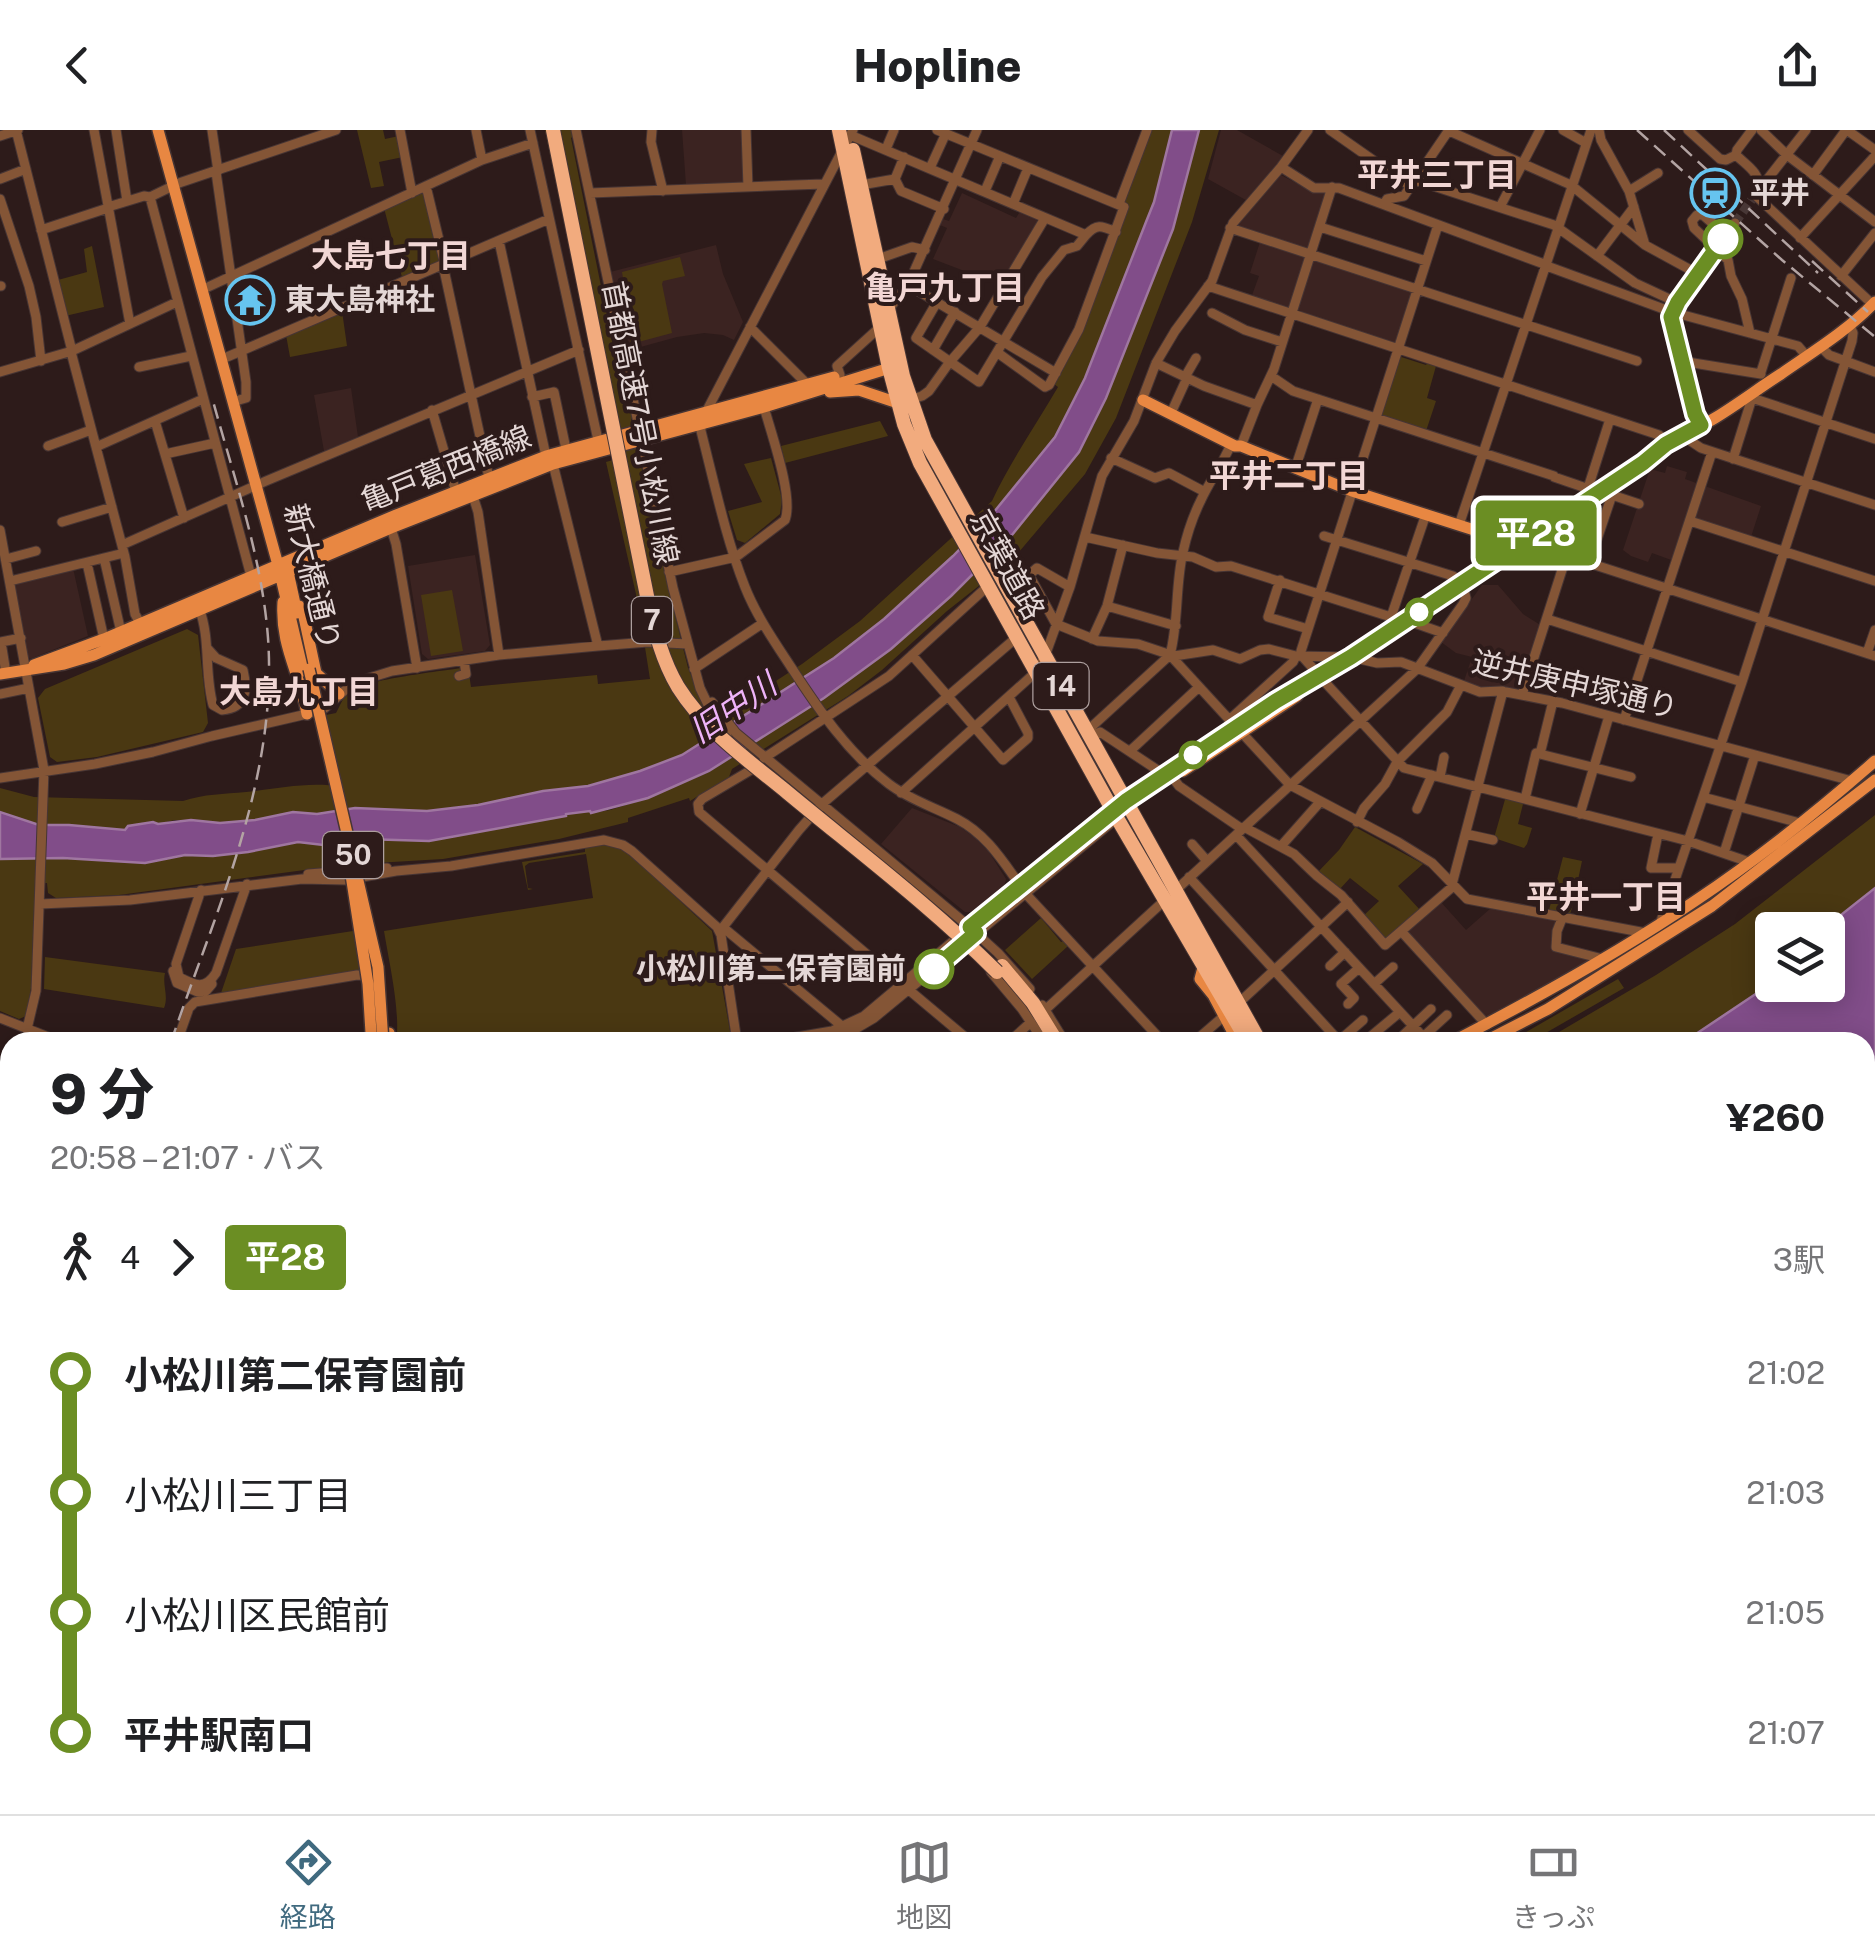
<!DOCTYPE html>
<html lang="ja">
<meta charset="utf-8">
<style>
body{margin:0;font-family:"Public Sans","Noto Sans JP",sans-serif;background:#f6f6f6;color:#202124;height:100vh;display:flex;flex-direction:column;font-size:38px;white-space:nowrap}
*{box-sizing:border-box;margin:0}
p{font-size:32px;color:#757577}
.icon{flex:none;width:55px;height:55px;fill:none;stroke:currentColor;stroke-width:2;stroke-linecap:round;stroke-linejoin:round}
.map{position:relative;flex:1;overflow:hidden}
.panel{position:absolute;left:0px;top:902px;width:1875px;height:782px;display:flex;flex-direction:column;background:#fff;border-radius:30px 30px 0 0;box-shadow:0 5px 25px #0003}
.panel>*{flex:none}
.badge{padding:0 20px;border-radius:8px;font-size:35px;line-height:65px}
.tools{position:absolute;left:1755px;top:782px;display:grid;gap:20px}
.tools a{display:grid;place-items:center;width:90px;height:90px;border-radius:10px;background:#fff;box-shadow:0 5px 25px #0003;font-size:50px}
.map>.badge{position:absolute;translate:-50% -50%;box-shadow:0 0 0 5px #fff}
.legs{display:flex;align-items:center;gap:15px;height:110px;padding:0 50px;font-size:32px}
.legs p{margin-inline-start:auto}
.headline{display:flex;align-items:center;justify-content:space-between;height:170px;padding:0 50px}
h1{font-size:55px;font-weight:800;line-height:75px}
ul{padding:0 50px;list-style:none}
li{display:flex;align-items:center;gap:35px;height:120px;font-size:38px}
li i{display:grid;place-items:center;width:15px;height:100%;margin:0 12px;background:currentColor}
li i::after{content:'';width:25px;height:25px;margin:-12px;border:8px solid;border-radius:50%;background:#fff}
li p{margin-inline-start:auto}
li:first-child i{background:linear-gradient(#0000 50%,currentColor 0)}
li:last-child i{background:linear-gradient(currentColor 50%,#0000 0)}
header{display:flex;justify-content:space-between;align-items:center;height:130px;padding:0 50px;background:#fff;font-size:45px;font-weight:800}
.tab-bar{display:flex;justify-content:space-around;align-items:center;height:140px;border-top:2px solid #e0e0e0;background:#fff;font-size:28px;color:#757577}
.tab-bar a{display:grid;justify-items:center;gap:5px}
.tab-bar .current{color:#406a7f}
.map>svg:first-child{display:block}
</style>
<header><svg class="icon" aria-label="back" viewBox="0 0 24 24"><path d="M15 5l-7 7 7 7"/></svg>Hopline<svg class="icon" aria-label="share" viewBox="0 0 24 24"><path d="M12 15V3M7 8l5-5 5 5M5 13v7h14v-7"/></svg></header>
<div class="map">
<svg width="1875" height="1684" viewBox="0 0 1875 1684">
<rect width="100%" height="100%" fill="#2d1b1a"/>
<path fill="#3b2321" d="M682 0H743V54L686 55Z
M1221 0H1237L1283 26 1274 39 1279 44 1313 62H1326L1328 64 1309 119 1307 120 1240 97 1237 93 1253 74 1208 49Z
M962 63 1016 88 1021 80 1037 88 1038 90 1001 155 933 129 947 98 940 95 943 89 949 91Z
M1260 112 1412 161 1397 213 1251 168 1259 146 1250 143Z
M716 115 723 144 743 192 734 210 723 205 704 203 677 207 626 221 610 142Z
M351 258 358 307 324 321 314 265Z
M1667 336 1687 342 1685 349 1761 376 1751 407 1693 389 1674 431 1652 423 1648 432 1631 426 1623 420 1650 339 1665 343Z
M475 425 490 515 485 521 428 529 422 524 408 436Z
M73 438 88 506 30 529 27 525 14 454Z
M1482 455H1498L1523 484 1542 496 1521 560 1502 557 1481 558 1464 551 1472 527 1456 523 1441 512Z
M912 678 960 697 974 707 989 722 1006 749 1004 757 973 782H965L881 714Z
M1440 771 1466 800 1491 778 1559 788 1553 818 1596 829 1486 891 1405 802Z"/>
<path fill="#4a3812" d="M357 0H383L385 9 399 6 403 27 379 32 384 56 371 58Z
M545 0H572L574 6 571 8 624 270 630 269 634 287 631 289 664 441 688 538 697 559 716 590 802 534 860 491 992 371C1010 332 1036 295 1058 257L1054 254 1082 200 1122 95 1128 79 1124 73 1151 0H1172L1154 72 1146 92 1085 248 1055 307 985 393 953 426 884 489 834 528 682 625 640 641 588 656 543 661 478 675 427 681 355 678 317 685 293 682 255 690 220 693 175 690 158 694 153 692 128 696 126 700 69 695H39L0 682V658L34 667 183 671C204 664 224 664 246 662 278 659 310 651 341 657L329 607 326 585 336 583C340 576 343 567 349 562 365 549 444 541 468 537L471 557 597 545 598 554 650 549 638 473 606 332 613 330Z
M1199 0H1219L1192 92 1116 288 1085 344 1013 429 947 481 882 540 848 566 732 639 729 647 690 671 689 668 628 688V692L559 709 443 729 342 735 119 765 56 768 48 763 47 753H35L31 858 26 886 19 889 0 881V729L63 728 145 733 185 725 248 722 298 712 332 716 364 709 429 711 565 686V684L591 681 592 683 610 680 648 668 709 642 856 546 891 519 999 419 1063 343 1094 295 1159 130 1165 121Z
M423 59 442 135 403 151 384 78Z
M92 116 104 177 65 186 58 150 87 142 84 119Z
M680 127 685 146 663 151 662 154 672 203 631 214 618 157 623 148 622 142Z
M342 181 347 216 290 227 286 205Z
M1398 226 1426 235 1427 233 1436 236 1427 268 1436 271 1426 301 1379 285Z
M880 291 888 306 785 333 781 316Z
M771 328 782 369 780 384 745 413 737 410 728 381 762 372 744 334Z
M452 460 463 521 431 526 421 465Z
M187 499 198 505 208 593 203 602 97 627 57 632 50 627 38 568 45 559Z
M1506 666 1524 670 1518 694 1532 698 1527 714 1524 718 1494 708Z
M1875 685V758L1822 800H1772V854L1684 912H1542L1656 845 1735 794Z
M1355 697 1423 734 1398 756 1421 781 1386 810 1362 787 1379 771 1350 748 1339 760 1317 743 1339 720Z
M607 714 620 718 631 725 712 801 732 912H396C401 883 389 832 384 801L593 768 586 724 529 733 525 736 528 758 533 759 528 760 522 732 585 722V715Z
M1563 727 1582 731 1578 750 1582 752 1577 772H1574L1570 784 1549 780Z
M1041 788 1061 812 1064 811 1068 816 1032 849 1005 820Z
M353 801 361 841 221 863 236 819Z
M45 827 165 843C162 855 169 866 164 878L44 859Z
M1618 849 1624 858 1530 912H1509Z"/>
<path fill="#814d89" stroke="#9f76a0" stroke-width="2.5" d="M1172 0H1199L1173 99 1106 268 1079 322 1012 405 951 466 891 519 824 568 709 641 648 668 591 683 590 681 566 684V686L429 711 364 709 332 716 298 712 248 722 213 726 185 725 145 733 63 728 0 729V682L39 695H69L125 700 128 696 153 692 158 694 191 690 220 693 255 690 293 682 317 684 355 678 427 681 478 675 543 661 588 656 640 641 682 625 834 528 884 489 953 426 985 393 1055 307 1085 248 1146 92 1154 72Z
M1875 758V1104L1865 1111V912H1684L1772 853V855H1828V800H1822Z
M0 996 2 1003 10 1006V1341L0 1337Z
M1875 1213V1327L1865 1333V1220Z
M0 1427 10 1431V1539L0 1536Z"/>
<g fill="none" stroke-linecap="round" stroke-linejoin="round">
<path stroke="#483736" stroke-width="9" stroke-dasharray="9 4.5" stroke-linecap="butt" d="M1735 93 1755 65"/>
<g stroke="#473534" stroke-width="11">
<path id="minor" d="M16 0 72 221
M94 0 130 194
M116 0 127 71
M212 0 218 41
M400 0 412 63
M476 0 482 30
M530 0 598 310
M576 0 673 458 700 558 712 583 727 606
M652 0 651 12 663 61
M746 0 748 57
M853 0 705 284 701 294V301C714 352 726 409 745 457 756 485 774 511 791 537 819 580 848 623 889 654 910 670 934 677 957 689 986 704 1002 730 1020 755
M937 0 1124 77 1079 199 1049 255 1045 257 998 223
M1330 0 1410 56
M1563 0 1586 13
M1599 0 1601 10 1629 61 1645 115 1698 144
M1688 0 1720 29 1726 30 1736 25
M1752 0 1737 20 1736 25C1746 35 1761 43 1758 58
M1761 0 1787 25 1875 92
M1847 0 1875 20
M1449 1 1571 55 1645 115
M850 5 1086 105C1097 93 1102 96 1116 102
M0 6 18 0
M886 19 894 0
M1281 37 1314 58H1339L1544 134
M930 38 946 3
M216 42 246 252V268L239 270
M1813 45 1846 0
M0 49 26 39
M895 49 901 61 944 79
M1415 50 1554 95 1635 153 1678 173
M861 55 895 49 904 27
M426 56 445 135
M985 61 1000 26
M1629 61 1658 43
M590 63 823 54
M1755 65 1868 170
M1755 65 1806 0
M0 69 29 156 36 187 41 231
M1013 74 1028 38
M1119 74 1147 0
M1384 74 1387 69 1404 66 1449 0
M108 77 144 66 150 67
M1500 77 1540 0
M1320 97 1426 131
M1230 98 1637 231
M41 100 108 78
M1726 105 1703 85H1697L1692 91 1694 98 1728 130 1731 146 1742 169 1750 203
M1800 108 1875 26
M499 111 546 326
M1597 126 1634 77
M878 129 912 117 925 120
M443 135 489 348
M1544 135 1672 182 1798 216 1804 223
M1841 146 1875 103
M908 155 1056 243
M0 156H1
M1208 156 1659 305 1667 314
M208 157 482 30 533 13
M937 172 916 208 979 252 1042 147 1064 120 1077 116 1086 105
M888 180 908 155 977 0
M1212 183 1245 200 1282 212
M750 197 808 255
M1821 217 1829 225 1875 242
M933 220 955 182
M71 222 125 427 135 484 140 493
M227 227 549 89
M1681 231 1761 244
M1156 233 1204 256 1257 275
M139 237 191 226
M0 242 72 221 177 172
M1761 242 1791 148
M840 245 837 236 880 197
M1271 246 1293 261 1554 346
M1185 247 1196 228
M1749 265 1752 268 1875 309
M532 267 554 262 566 319
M909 270 922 266 929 261 949 233 980 197 1045 88
M432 280 456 362
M1171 283 1187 248
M155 291 184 388
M1701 295 1695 284 1671 185 1735 93
M1687 304 1692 312 1701 318 1875 375
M48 316 91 300
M1241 316 1257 275 1274 239 1332 57
M96 317 203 269
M165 324 215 313
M1111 328 1155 348 1169 343 1205 362
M1733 329 1752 268
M553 334 598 516
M1295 339 1318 269
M1554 347 1589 359
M1588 358 1610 289
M472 363 478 382 499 525
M1612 365 1639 374
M1690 391 1875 451
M62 392 112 377
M1459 395 1591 0
M391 398 396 414 417 538
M0 400 44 640 36 861 27 899
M1085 407 1157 423 1193 427 1216 437 1231 436 1391 487 1397 496
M1529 408 1537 415 1589 433 1875 526
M122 415 266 351 579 220
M104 428 121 502
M6 429 36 421
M87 433 104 509
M1589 433 1612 365 1606 357
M669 442 736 427 785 390C794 367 771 303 764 277
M251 446 150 67 179 53 336 0
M1280 450 1268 487 1308 499
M10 451 124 423
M1070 457 1037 438 1029 445 1056 494 1098 511 1138 514 1174 526 1213 520 1240 529 1260 520 1269 519 1296 526 1351 527 1377 533 1401 532 1480 562 1501 561 1562 573 1852 651
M1107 476 1176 496
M199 478C211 509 204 543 213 575L222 580C246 578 248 561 243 540L216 528 207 518
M1391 487 1426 384
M1547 489 1742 552
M1406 490 1443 503
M1092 509 1107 476 1123 415
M1867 523 1875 500
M912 525 1003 630 1028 608V603L1009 567
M1170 525C1179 491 1175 456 1183 422 1187 404 1193 386 1201 370 1210 350 1223 334 1231 314
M694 539 763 493
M6 543 1 512 21 508
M1319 545 1302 526 1301 521 1438 95
M459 546 466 544 464 531
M1322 549 1404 638 1688 711 1749 732
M0 564 29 558
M1522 565 1577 393 1571 380
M712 572 736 603 965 793 998 823 1030 859
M1229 590 1293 532 1296 526
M1624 590 1712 322
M1087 601 1170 525 1236 597
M1242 603 1290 655 1398 712 1432 733 1467 769 1646 803
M1090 607 1100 602 1159 641 1162 646
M1130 621 1199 557
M1540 624 1553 571
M764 628 889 546 988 456
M751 640 702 669 698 674 699 682 903 855
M1440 647 1444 627
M0 648 95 634 153 622 212 606 307 584 325 578 353 553 392 541 499 525 598 516 648 512 687 514
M1173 648 1179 656 1242 699
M901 663 1036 542 1045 526 1070 457 1102 346 1134 291 1156 233 1175 201 1212 151 1233 93 1281 37 1308 0
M1703 667 1800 693
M1525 669 1536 623 1631 647
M1417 679 1432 645
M1580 684 1609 586
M1357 692 1364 678 1385 654 1397 632 1447 582 1461 555
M1244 697 1294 724 1317 746 1341 765 1385 815 1451 758 1503 561
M1466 704 1493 710
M1658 704 1651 738H1679
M1236 705 1428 912
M1192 714 1207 731
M1282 715 1320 672
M1724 723 1755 625
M308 744 387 738
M1189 747 1340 912
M201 760 176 834 179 847C196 856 205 860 216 843L247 754
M1025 763 1163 912
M40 774 130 770 302 749 345 750 396 741 451 736 604 710 623 715 632 721 717 797 721 805 737 912
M1563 786 1557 801 1556 817 1603 829
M1660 794 1742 552 1852 211 1853 203 1850 196
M720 801 799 700 822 674 1016 508
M720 801 725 799 843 897
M1401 801 1487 895
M1330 836 1345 822
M173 841 177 853 198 862 206 861 212 854
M991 842 1022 879 1044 912
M1374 854 1393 837
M909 860 971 912
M1243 869 1348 772
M1348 874 1354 868 1341 854 1359 838
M1042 875 1065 912
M1045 880 1417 539 1463 474 1466 468 1462 452 1453 446 1324 406
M0 888 61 912
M1423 907 1447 885
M1339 911 1363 890
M177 912 189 878 195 872 357 845 372 846
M768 912 832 901 864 886 1020 755 1113 681
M821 912 845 905 874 888 1117 688
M1009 912 1031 892
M1194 912 1224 886
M1364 912 1400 882
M1396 912 1431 879
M1865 1449 1875 1444
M1865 1507H1875
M0 1565 10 1568
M1865 1596 1875 1600
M0 1661 10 1664
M52 1675 86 1684
M367 1675 372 1684
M530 1675 538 1684
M1022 1675 1052 1682 1073 1677 1075 1675
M1090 1675 1100 1684
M1256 1675 1258 1684
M1291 1675 1294 1684
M1463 1675 1467 1684
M1507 1675 1511 1684
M1545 1675 1549 1684
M1668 1675 1670 1684
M1770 1675V1684
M401 1679 457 1684
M811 1680 888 1675
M169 1684 175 1675
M187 1684 189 1675
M206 1684 208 1675
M256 1684 258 1675
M462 1684 468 1682 471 1675
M509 1684 513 1675
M894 1684 895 1675
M915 1684 918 1675
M1130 1684 1132 1675
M1184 1684 1186 1675
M1222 1684 1223 1675
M1369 1684 1372 1675
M1437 1684 1441 1675
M1579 1684 1598 1675
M1705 1684 1713 1675
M1864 1684 1875 1664"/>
</g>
<g stroke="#473534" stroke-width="14">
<path id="major" d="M158 0 278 435 303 541
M830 262 859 260 898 273
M1143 270 1235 316H1241L1352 361 1493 406 1503 413 1509 422
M288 442 297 483
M283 472C280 516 300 543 307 584
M299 476 304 487 316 543 339 564
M34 535 104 509 396 385 546 326 834 247
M0 544 64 534 94 525 391 398 553 334 764 277 896 236
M1183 641 1297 566
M1120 675 1276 571 1351 527 1649 329C1664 309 1694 301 1715 288 1738 274 1759 258 1781 244 1814 221 1847 201 1875 172
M1204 834 1200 849 1213 865 1238 912
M389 912V903
M1452 912C1535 869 1617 824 1695 771 1758 729 1818 681 1875 631
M1484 912 1548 879 1712 776 1875 650
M1865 1359 1875 1353
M0 1557 10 1561
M542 1675 545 1684
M195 1684 196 1675
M740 1684 742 1678 817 1675"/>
</g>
<g stroke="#473534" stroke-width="16">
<path id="highway" d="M839 0 889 238 904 294 920 333 1117 688 1248 912
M853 20 903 246 925 310 1260 912
M1002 836 1033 873 1057 912
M1865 1208 1875 1201
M0 1414 10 1418
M1270 1675 1273 1684
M1282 1675 1285 1684
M1555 1675 1559 1684"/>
</g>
<use href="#minor" stroke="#845536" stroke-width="9"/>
<use href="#major" stroke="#e88742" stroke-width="11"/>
<use href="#highway" stroke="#f2ab7e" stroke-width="14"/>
<path stroke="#b3a4a3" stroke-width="2.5" stroke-dasharray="15 8" stroke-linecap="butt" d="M1637 0 1782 130 1875 207
M1664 0 1818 143
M1812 131 1868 182
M171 912C215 782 278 650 268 508 262 427 234 348 213 271
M0 1408 10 1379"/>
<g stroke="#473534" stroke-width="14" stroke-linecap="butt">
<path id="major-bridge" d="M309 539 378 837 383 912
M351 745 368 854 371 903"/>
</g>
<g stroke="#473534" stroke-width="16" stroke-linecap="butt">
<path id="highway-bridge" d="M553 0 648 471C655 501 662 530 678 557 705 600 749 631 788 663 858 721 932 777 997 842
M0 1407 10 1410"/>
</g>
<use href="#major-bridge" stroke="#e88742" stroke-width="11"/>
<use href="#highway-bridge" stroke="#f2ab7e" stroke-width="14"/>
</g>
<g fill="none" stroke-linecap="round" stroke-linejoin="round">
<g stroke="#fff" stroke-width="22">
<path id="line-1" d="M934 839 976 803 970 797 1126 671 1276 571 1351 527 1643 333 1666 314 1701 295 1695 284 1671 187 1678 172 1723 109"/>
</g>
<use href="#line-1" stroke="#6b8e23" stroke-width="15"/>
</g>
<defs>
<g id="station-ring" transform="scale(2.5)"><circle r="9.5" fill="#2d1b1a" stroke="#66c4ef" stroke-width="1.5"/><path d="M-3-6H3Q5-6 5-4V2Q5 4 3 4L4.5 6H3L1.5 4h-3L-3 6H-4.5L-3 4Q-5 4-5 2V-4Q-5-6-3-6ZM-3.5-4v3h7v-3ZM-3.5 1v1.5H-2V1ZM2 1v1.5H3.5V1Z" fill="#66c4ef"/></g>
<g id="temple-ring" transform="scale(2.5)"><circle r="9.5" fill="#2d1b1a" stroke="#66c4ef" stroke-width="1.5"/><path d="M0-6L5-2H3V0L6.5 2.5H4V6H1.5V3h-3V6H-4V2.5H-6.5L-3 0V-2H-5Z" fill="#66c4ef"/></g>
</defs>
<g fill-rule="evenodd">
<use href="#station-ring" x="1715" y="63"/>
<use href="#temple-ring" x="250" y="170"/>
</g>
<g fill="#fff" stroke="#6b8e23" stroke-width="5">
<circle cx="1723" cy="109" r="18"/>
<circle cx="1419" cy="482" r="12"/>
<circle cx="1193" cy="625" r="12"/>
<circle cx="934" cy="839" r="18"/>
</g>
<g text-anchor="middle" stroke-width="8" stroke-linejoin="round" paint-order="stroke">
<g fill="#2d1b1a" stroke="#ad9f9e" stroke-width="2.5">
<rect x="632" y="467" width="40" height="46" rx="8"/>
<rect x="1033.5" y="533" width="55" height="46" rx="8"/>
<rect x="323" y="702" width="60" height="46" rx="8"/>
</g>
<g font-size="28" font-weight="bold" fill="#e4d7d6">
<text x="652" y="500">7</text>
<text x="1061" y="566">14</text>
<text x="353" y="735">50</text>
</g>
<g font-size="30" font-weight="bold" fill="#e4d7d6" stroke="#2d1b1a" text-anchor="start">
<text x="1750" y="73">平井</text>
<text x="285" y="180">東大島神社</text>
</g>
<g font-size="30" fill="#e4d7d6" stroke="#2d1b1a">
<text transform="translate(640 293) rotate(79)" y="10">首都高速7号小松川線</text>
<text transform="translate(446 339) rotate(-22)" y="10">亀戸葛西橋線</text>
<text transform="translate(1007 435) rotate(61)" y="10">京葉道路</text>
<text transform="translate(312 447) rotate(76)" y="10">新大橋通り</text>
<text transform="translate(1575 555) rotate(13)" y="10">逆井庚申塚通り</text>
</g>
<g font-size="30" font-weight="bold" fill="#e4d7d6" stroke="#2d1b1a" text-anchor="end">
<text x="906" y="849">小松川第二保育園前</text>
</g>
<g font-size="32" font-weight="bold" fill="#f2d7d5" stroke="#2d1b1a">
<text x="1437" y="56">平井三丁目</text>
<text x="391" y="137">大島七丁目</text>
<text x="945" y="169">亀戸九丁目</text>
<text x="1289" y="357">平井二丁目</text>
<text x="299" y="573">大島九丁目</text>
<text x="1606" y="778">平井一丁目</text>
</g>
<g font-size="32" font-style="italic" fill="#eeb3f8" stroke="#2d1b1a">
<text transform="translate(733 578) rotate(-34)" y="11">旧中川</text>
</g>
</g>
</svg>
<div class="tools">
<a><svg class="icon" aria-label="layers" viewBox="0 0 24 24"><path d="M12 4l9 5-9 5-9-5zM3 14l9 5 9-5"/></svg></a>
</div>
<b class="badge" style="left:1536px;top:403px;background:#6b8e23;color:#fff">平28</b>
<section class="panel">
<div class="headline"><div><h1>9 分</h1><p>20:58 – 21:07 · バス</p></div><b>¥260</b></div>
<div class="legs"><svg class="icon" aria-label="walk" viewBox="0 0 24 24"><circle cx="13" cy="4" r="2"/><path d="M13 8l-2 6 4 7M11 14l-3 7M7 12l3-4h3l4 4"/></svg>4<svg class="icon" aria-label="forward" viewBox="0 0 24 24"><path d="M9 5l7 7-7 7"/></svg><b class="badge" style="background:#6b8e23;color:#fff">平28</b><p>3駅</p></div>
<ul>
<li><i style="color:#6b8e23"></i><b>小松川第二保育園前</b><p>21:02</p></li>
<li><i style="color:#6b8e23"></i><span>小松川三丁目</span><p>21:03</p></li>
<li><i style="color:#6b8e23"></i><span>小松川区民館前</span><p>21:05</p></li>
<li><i style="color:#6b8e23"></i><b>平井駅南口</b><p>21:07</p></li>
</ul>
</section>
</div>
<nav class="tab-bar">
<a class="current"><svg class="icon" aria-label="directions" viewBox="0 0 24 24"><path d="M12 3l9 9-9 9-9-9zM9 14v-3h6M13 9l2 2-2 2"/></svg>経路</a>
<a><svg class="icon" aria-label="map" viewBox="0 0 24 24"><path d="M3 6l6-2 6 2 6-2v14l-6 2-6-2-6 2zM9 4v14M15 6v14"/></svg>地図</a>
<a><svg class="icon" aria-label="tickets" viewBox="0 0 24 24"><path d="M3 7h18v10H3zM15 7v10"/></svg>きっぷ</a>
</nav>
